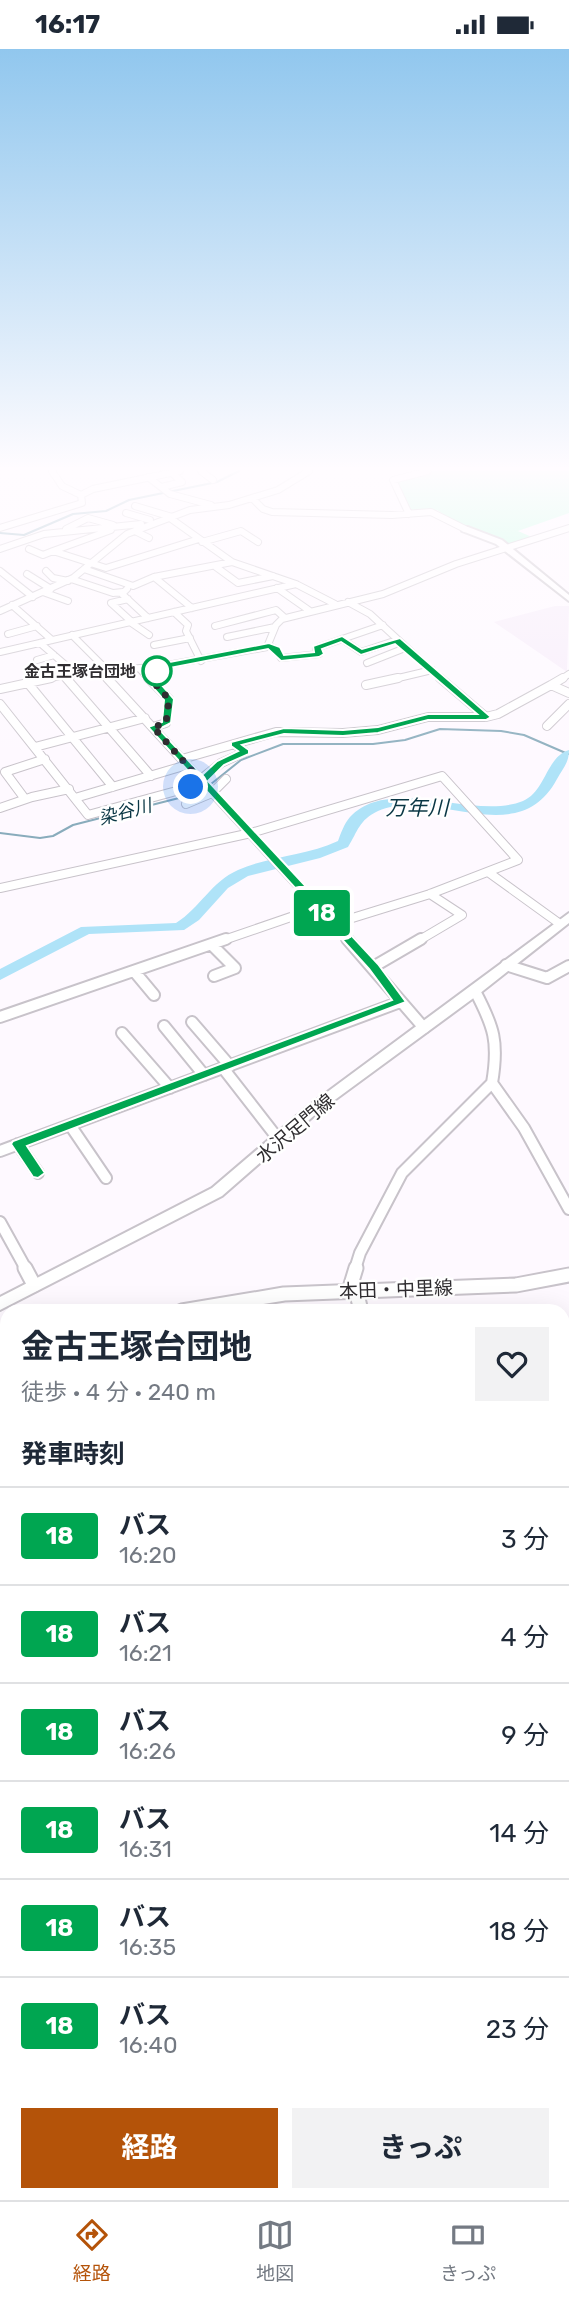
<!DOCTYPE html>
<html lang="ja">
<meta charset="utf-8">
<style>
body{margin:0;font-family:Rubik,"Noto Sans JP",sans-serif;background:#f2f2f3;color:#1f2937;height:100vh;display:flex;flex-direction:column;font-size:26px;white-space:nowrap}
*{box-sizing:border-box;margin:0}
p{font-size:23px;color:#747a83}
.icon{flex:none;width:38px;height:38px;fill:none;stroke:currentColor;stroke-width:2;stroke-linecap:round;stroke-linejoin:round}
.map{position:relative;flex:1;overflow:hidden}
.sheet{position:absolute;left:0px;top:1255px;width:570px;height:898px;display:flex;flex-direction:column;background:#fff;border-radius:21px 21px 0 0;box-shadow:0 7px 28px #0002}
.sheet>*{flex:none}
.badge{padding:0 14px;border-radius:5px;font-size:24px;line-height:46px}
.you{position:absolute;width:35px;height:35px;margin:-18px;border:5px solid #fff;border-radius:50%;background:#1a73e8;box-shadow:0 0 0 10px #1a73e833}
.map>.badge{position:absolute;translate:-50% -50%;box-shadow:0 0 0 4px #fff}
h2{padding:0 21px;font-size:26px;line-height:63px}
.round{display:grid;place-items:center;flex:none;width:74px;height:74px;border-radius:0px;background:#f2f2f3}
.overview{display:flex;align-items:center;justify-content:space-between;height:119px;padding:0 21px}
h1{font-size:33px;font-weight:700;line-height:52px}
.action{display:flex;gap:14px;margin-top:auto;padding:14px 21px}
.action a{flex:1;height:80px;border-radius:0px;background:#b45309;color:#fff;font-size:28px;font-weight:700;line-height:80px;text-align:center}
.action a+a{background:#f2f2f3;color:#1f2937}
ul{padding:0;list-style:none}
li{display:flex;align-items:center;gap:21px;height:98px;padding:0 21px;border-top:2px solid #e0e1e3}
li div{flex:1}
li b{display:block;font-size:26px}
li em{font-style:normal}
li .badge{min-width:77px;font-weight:700;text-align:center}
.status{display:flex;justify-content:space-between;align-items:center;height:49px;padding:0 35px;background:#fff;direction:ltr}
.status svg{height:19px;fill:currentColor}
.tabs{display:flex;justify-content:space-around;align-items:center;height:98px;border-top:2px solid #e0e1e3;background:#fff;font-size:19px;color:#747a83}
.tabs a{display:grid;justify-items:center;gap:4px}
.tabs .on{color:#b45309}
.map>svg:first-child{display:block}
</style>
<div class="status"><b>16:17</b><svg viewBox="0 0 49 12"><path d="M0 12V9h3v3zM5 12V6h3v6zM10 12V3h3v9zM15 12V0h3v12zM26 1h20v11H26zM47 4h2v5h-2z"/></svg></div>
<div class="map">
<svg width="569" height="2151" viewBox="0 0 569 2151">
<rect width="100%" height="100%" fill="#fef9ff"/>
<path fill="#f7edfa" d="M555 557H569L567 623 494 573Z"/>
<path fill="#baffdf" d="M431 422H569V464L518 482 534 489 509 496 460 476 437 461 410 462 395 433 426 426Z"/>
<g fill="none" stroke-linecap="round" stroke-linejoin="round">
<path stroke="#89acbc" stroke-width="2" d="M0 484 24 486 73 465 106 462 129 451 217 433 239 422
M0 784 40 789 53 787 73 776 179 749 211 735 241 711 283 695H373L405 691 440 680 501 682 524 686 568 705"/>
<path fill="#afe3f8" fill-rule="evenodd" d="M569 701C569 714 563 719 557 730 518 803 435 738 378 762 359 771 358 782 348 798L320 809 248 827 228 839 199 871 184 881 89 885 0 931V920L81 878 176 874C200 859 211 833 238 821 270 807 306 807 338 792 341 784 344 775 350 768 390 725 474 772 523 752 546 742 546 708 569 701Z
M564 1501 569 1502V1522L564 1521Z
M564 1883 569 1885V1913L564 1910Z
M307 2146H342L340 2151H305Z"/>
<g stroke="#c8c3ca" stroke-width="8">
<path id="minor-far4" d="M52 422 62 437 81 446
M201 422 213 431
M148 428 170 445 211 456
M162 438 182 433 172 424
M252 449 263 460 272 463 392 466 431 463 465 480
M135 457 172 468
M126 464 150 471
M409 465 393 431 428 422
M170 469 232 513 296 535 335 555
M0 479 82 454 81 446 93 440 180 422
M72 482 66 480 88 469 113 476 111 481 53 502 106 519 199 490
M135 482 149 489
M202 493 241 482 258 493
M0 500 44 485 141 475
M29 500 43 506 53 502
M216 518 238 534 273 527
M84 520 133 537 154 528
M0 522 33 548
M46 522 53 529 68 532
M27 525 51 540
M71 530 113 544 123 543
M277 539 310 562
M127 540 122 545 148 569
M43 543 68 552
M128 550 111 554 132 573
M348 553 370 565 442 631
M12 556 52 591
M192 559 154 528 232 513
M0 562 73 529 127 485 190 461 229 456 278 441 309 422
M174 563 188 576 186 582 201 612
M130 573 149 586
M215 577 276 561 285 569
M8 585 37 577
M72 586 109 623
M227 588 275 578
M342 590 361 603 397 591
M40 594 76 625
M154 596 190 589
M269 597 276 600 281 609 319 605 316 600 319 598 383 576
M0 603 296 535
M37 611 54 606
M367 614 405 599
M140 620 150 631
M102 623 109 631
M64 626 68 631
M43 631 64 626 162 617 267 598 276 576 282 570 383 545 456 515 569 479
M390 631 432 621
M560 631 569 625"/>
</g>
<g stroke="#c8c3ca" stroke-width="10">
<path id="minor-far3" d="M66 629 151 727
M107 629 349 892
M148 629 169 650 166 674 153 678
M440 629 486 668
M27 633 113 738
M366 636 398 629
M551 636 563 629
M0 640 51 629
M0 655 88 766 191 738 221 714 245 703 234 695
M547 677 569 655
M35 698 145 669
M182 710 276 683 343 684 378 681 428 668H486L498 665 551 636 569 644
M75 749 187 716
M25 750 5 723 45 710
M186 755 212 744 226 730
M0 759 32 748 69 740
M488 823 560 875
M0 839 251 784 442 727 518 811 430 845 333 875
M221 892 317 859
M418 892 462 866 430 845"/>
</g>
<g stroke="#c8c3ca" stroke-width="14">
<path id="minor-far2" d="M347 890 424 979
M212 896 235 919 214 927
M506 916 547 929 569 917
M373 918 421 890
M134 922 154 946
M475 942C494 978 499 993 492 1034L524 1079 569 1160
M0 968 226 890
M192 973 230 1017
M164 977 204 1026
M122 984 170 1039
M223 1019 279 1091
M70 1076 106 1129
M18 1095 38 1124
M0 1102 400 953
M0 1173 26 1220
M355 1220 360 1204 402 1124 492 1034"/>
</g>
<g stroke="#c8c3ca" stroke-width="17">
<path id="minor-far1" d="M25 1219 34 1236
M356 1241 361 1262
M349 1242 356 1219
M182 1262 284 1245 516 1236 569 1226
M0 1313 7 1311
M564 1332 569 1330
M0 1523 7 1521"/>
</g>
<g stroke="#c8c3ca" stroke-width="20">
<path id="minor" d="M0 1670 7 1667
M564 1740 569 1738
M564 1827 569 1839
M0 1873 7 1872
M0 1905 7 1912
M0 1941 7 1938
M0 2030 7 2088
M0 2104 7 2101
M15 2146 16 2151
M388 2146 390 2151"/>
</g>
<g stroke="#c8c3ca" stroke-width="4">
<path id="tertiary" d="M462 478H468L502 491 569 546V552L496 495 462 482Z"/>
</g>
<g stroke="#c8c3ca" stroke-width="4">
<path id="secondary" d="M569 864V874L479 945 317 1064 222 1147 0 1261V1248L212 1139 307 1058Z"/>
</g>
<use href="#minor-far4" stroke="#fff" stroke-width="6"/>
<use href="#minor-far3" stroke="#fff" stroke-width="8"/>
<use href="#minor-far2" stroke="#fff" stroke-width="10"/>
<use href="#minor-far1" stroke="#fff" stroke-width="13"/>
<use href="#minor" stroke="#fff" stroke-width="17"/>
<use href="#tertiary" fill="#fff" fill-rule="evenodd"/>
<use href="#secondary" fill="#fff" fill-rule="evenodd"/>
</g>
<linearGradient id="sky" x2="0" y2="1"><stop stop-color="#91c7ee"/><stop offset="0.58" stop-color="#fffcff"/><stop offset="1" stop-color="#fffcff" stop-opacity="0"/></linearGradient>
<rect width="569" height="723" fill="url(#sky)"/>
<path fill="#00a651" stroke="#fff" stroke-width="2" fill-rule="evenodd" d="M342 587 362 600 400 589 491 668 486 671H428L378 684 343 687 284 685 242 696 249 701V705L224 716 208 732 378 915 406 953 27 1097 45 1124 38 1129 33 1128 11 1095 13 1092 392 951 369 920 148 678 162 673 164 651 142 626 159 615 269 594 280 598 284 606 314 603 313 597ZM341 593 361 606 395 595 477 665H428L378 678 343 681 284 679 231 693V697L238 702 217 712 202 726 159 680 171 674 174 650 154 627 165 620 268 600 281 612 319 608 324 605 322 600Z"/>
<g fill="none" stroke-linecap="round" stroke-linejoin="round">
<path stroke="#2f2d30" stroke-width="7" stroke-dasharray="0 12.6" d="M157 622 147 626 169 650 166 674 153 678 201 732 191 738"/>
</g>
<circle fill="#fff" stroke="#00a651" stroke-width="3.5" cx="157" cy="622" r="14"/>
<g text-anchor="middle" stroke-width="5" stroke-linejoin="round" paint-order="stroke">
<g font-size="16" font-weight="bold" fill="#2f2d30" stroke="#fff" text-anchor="end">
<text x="136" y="628">金古王塚台団地</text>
</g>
<g font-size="18" font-style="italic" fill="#093644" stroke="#fff">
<text transform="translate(125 763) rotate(-15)" y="6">染谷川</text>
</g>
<g font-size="19" fill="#2f2d30" stroke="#fff">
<text transform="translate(295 1079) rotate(-40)" y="7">水沢足門線</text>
<text transform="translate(396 1240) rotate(-2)" y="7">本田・中里線</text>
</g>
<g font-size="21" font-style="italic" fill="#093644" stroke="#fff">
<text x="417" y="766">万年川</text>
</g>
</g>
</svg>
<div class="you" style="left:191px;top:738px"></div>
<b class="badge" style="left:322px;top:864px;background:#00a651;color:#fff">18</b>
<section class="sheet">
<div class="overview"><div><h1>金古王塚台団地</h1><p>徒歩 · 4 分 · 240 m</p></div><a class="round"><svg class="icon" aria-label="heart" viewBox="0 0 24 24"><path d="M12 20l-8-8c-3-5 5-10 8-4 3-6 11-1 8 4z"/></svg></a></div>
<h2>発車時刻</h2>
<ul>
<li><span class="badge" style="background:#00a651;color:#fff">18</span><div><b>バス</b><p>16:20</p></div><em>3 分</em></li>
<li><span class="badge" style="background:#00a651;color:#fff">18</span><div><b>バス</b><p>16:21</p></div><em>4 分</em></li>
<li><span class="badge" style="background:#00a651;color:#fff">18</span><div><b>バス</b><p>16:26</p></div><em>9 分</em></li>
<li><span class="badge" style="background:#00a651;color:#fff">18</span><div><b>バス</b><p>16:31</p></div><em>14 分</em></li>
<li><span class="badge" style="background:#00a651;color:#fff">18</span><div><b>バス</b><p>16:35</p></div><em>18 分</em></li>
<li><span class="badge" style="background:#00a651;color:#fff">18</span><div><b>バス</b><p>16:40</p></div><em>23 分</em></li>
</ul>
<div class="action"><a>経路</a><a>きっぷ</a></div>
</section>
</div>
<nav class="tabs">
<a class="on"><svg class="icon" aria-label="directions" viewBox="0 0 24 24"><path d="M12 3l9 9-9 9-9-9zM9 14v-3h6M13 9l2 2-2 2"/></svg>経路</a>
<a><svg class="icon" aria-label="map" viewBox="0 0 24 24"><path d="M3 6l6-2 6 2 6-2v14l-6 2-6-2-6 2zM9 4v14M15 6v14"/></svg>地図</a>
<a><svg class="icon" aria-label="tickets" viewBox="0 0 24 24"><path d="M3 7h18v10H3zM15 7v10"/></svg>きっぷ</a>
</nav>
